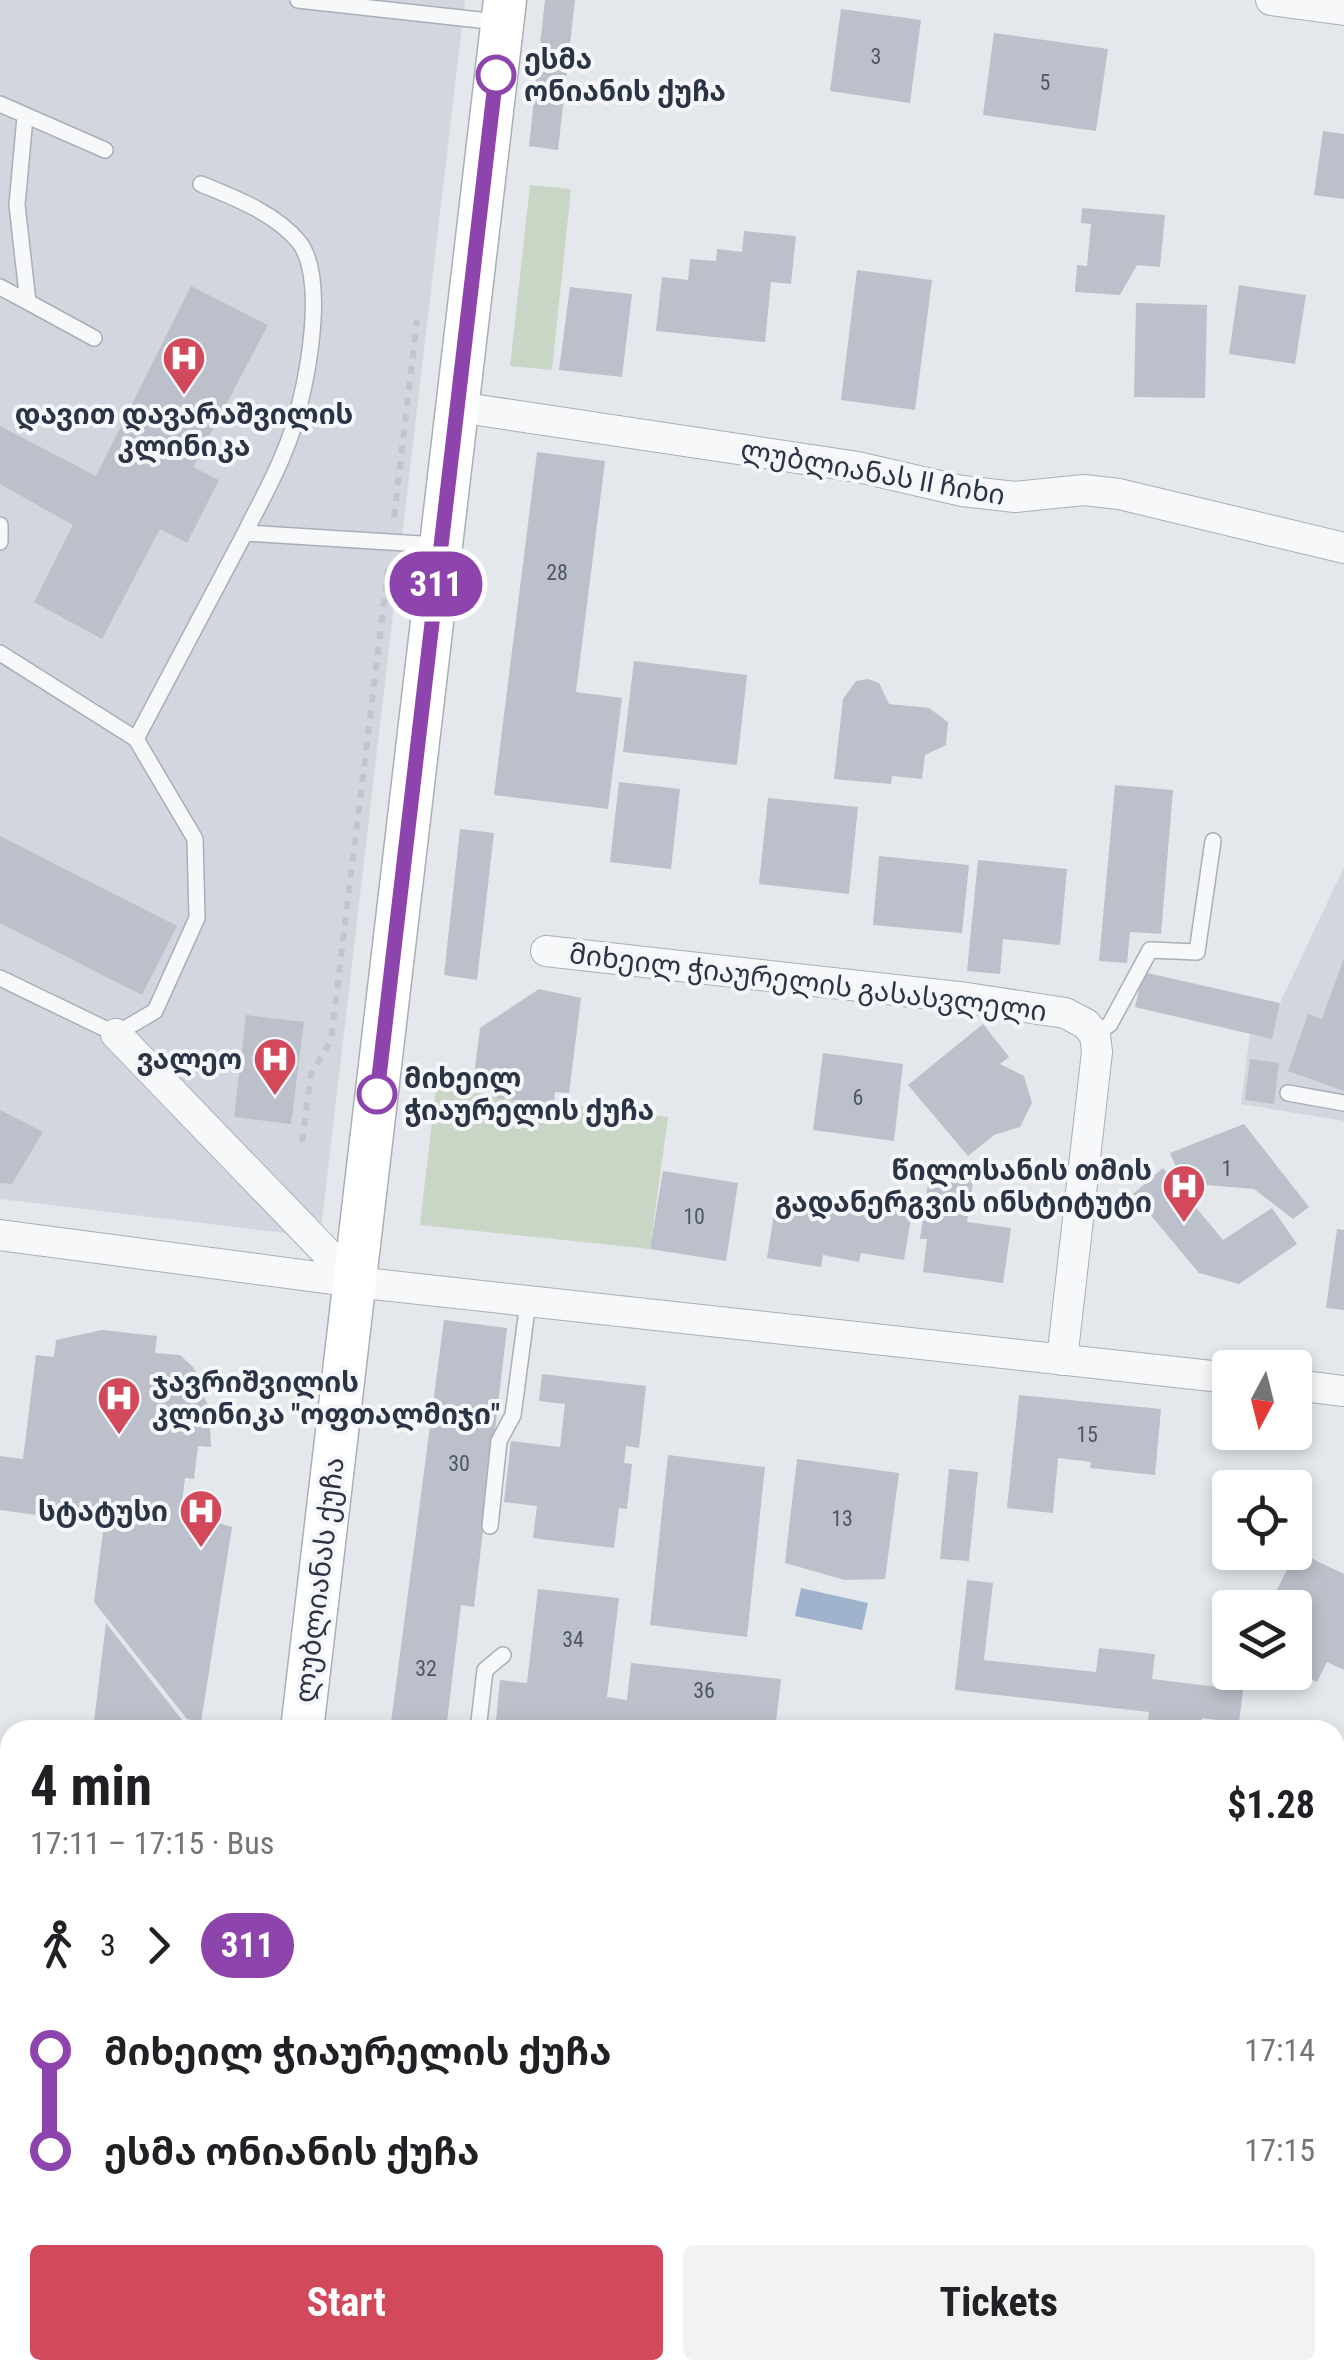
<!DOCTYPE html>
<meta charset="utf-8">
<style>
body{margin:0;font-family:"Roboto Condensed","Noto Sans Georgian",sans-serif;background:#f2f2f2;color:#202124;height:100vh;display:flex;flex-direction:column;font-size:38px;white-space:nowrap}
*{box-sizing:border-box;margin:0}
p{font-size:32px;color:#757577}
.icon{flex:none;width:55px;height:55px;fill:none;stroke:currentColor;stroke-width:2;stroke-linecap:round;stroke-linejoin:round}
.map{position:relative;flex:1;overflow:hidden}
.drawer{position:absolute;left:0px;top:1720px;width:1345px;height:660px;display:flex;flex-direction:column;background:#fff;border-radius:30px 30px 0 0;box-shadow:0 5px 15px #0003}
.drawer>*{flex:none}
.badge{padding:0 20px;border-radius:32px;font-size:35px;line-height:65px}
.needle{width:65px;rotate:187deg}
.tools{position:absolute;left:1212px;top:1350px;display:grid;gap:20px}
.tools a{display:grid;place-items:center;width:100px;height:100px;border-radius:10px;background:#fff;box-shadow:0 5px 15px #0003;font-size:50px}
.map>.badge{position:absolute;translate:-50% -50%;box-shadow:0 0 0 5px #fff}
.legs{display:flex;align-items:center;gap:15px;height:110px;padding:0 30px;font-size:32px}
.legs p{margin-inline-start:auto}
.head{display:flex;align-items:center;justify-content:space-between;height:170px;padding:0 30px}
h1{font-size:55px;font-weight:700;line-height:75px}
.action{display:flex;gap:20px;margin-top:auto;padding:20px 30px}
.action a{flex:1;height:115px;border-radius:10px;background:#d1495b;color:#fff;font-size:40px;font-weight:700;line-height:115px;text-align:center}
.action a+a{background:#f2f2f2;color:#202124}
ul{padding:0 30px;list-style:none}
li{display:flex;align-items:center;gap:35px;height:100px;font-size:38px}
li i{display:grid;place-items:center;width:15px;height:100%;margin:0 12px;background:currentColor}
li i::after{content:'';width:25px;height:25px;margin:-12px;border:8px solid;border-radius:50%;background:#fff}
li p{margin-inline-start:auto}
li:first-child i{background:linear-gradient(#0000 50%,currentColor 0)}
li:last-child i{background:linear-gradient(currentColor 50%,#0000 0)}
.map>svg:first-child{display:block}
</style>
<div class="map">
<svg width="1344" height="2380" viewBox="0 0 1344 2380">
<rect width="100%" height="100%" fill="#e4e7ec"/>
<path fill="#d2d6de" d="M0 0H465L320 1237 0 1199Z
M1344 867V1121L1241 1104 1250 1033 1272 1038 1280 1003Z
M0 1953 10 1958V2370H192L191 2380H0Z
M1335 2259 1344 2261V2380H1255L1256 2370H1335Z"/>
<path fill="#c9d6c5" d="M530 185 571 189 552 370 510 366Z
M436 1088 668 1117 650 1249 420 1225Z"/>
<path fill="#9fb4cc" d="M801 1588 868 1603 862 1630 795 1616Z"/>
<path fill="#bbc0ca" d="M545 0H575L558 150 529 146Z
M841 9 921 20 910 103 830 91Z
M994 33 1108 49 1096 131 983 115Z
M1323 131 1344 134V199L1314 195Z
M1082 208 1165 215 1160 267 1137 265 1120 295 1075 292 1077 265 1087 266 1091 224 1081 223Z
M744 231 796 236 791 284 771 282 765 342 656 331 662 277 688 280 690 259 716 261 717 249 742 252Z
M857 270 932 280 915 410 841 400Z
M1239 285 1306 295 1295 364 1229 354Z
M191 286 268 325 193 467 219 480 187 543 160 529 102 639 34 602 73 525 0 484V426L96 476Z
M570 287 632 294 622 377 559 370Z
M1136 303 1207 305 1205 398 1134 397Z
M537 452 605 461 576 692 622 698 608 809 494 795Z
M634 661 747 675 737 765 623 752Z
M868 679 879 683 889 704 929 708 948 722 946 745 925 755 922 779 892 776 891 784 834 779 843 699 856 681Z
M619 782 680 789 671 869 610 862Z
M1115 785 1173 790 1161 934 1130 932 1127 963 1099 961Z
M768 798 858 807 849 894 759 884Z
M460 829 494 833 477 980 444 975Z
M0 836 177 926 142 995 0 923Z
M879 856 969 865 962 933 873 925Z
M978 860 1067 869 1060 945 1003 939 1000 974 967 971Z
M1344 958V1091L1288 1071 1308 1014 1322 1019Z
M1143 972 1280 1003 1272 1039 1135 1007Z
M539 989 581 998 569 1093 555 1092 554 1103 494 1098 495 1078 474 1076 480 1028Z
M246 1015 304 1022 291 1124 234 1117Z
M983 1024 1009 1057 1000 1064 1024 1076 1032 1103 1020 1127 994 1135 968 1156 908 1085Z
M823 1053 903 1064 894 1141 813 1130Z
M1250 1059 1279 1063 1274 1104 1245 1100Z
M0 1110 43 1132 12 1184 0 1183Z
M1244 1124 1309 1207 1293 1219 1254 1189 1183 1183 1170 1153Z
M1163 1168 1223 1240 1272 1208 1297 1244 1239 1284 1199 1273 1133 1194Z
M930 1169 974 1175 967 1222 1011 1228 1003 1283 923 1272 927 1239H920Z
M663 1171 738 1183 726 1261 650 1249Z
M865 1193 914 1201 904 1260 861 1253 859 1262 823 1255 821 1267 767 1258 777 1195 817 1201 818 1194 863 1202Z
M1337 1229 1344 1230V1310L1326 1308Z
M444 1320 507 1328 474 1607 461 1605 446 1730H390Z
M102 1330 157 1336 155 1353 180 1355 193 1367 203 1383 197 1386 209 1406 211 1447 198 1446 194 1479 185 1478 181 1512 232 1527 201 1722 187 1719 94 1602 104 1524 0 1510V1456L23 1459 36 1355 54 1357 56 1340Z
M542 1374 646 1386 639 1448 626 1446 624 1463 632 1464 627 1509 619 1508 614 1548 533 1538 537 1506 504 1502 511 1441 560 1447 565 1404 539 1401Z
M1019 1395 1161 1409 1155 1475 1090 1468 1091 1462 1058 1458 1053 1513 1007 1508Z
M668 1455 765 1467 747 1637 650 1625Z
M797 1459 899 1473 885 1579 845 1580 785 1563Z
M949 1469 978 1472 969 1561 940 1559Z
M1296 1551 1344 1574V1670L1327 1662 1317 1682 1295 1672 1294 1601 1276 1592Z
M967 1580 993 1583 984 1660 1096 1672 1099 1648 1155 1654 1152 1679 1243 1690 1239 1723 1202 1718 1201 1730H1147L1149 1712 955 1690Z
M538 1589 619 1598 607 1697 627 1700 631 1663 781 1679 775 1730H495L500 1680 527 1683Z
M106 1623 190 1730H93Z
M1341 1989H1344V2185L1335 2184V2046Z
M0 2070 10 2075V2168L0 2163Z
M1335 2195 1344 2196V2240L1335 2239Z
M287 2370H337L336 2380H286Z
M350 2370H452L451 2380H349Z
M1141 2370H1221L1220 2380Z"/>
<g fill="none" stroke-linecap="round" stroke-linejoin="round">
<g stroke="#a9aeb7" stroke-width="18">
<path id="lane" d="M298 0 498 22
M0 104 105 150
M25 117 17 205 28 302 94 338
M201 184C235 198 275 213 299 242 330 282 304 406 285 450 274 479 258 506 245 533
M0 287 28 302
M0 525V542
M0 653 136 739 195 839 197 918 155 1011 116 1034 0 978
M136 739 245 533 437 545
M1095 1035 1110 1024 1150 950 1197 952 1213 841
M1288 1093 1344 1103
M490 1526 499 1441 513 1415 528 1302
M478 1730 485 1670 503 1655
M1335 1795 1344 1774
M1335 1848 1344 1850
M0 1877 10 1881
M1335 1925 1344 1926
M0 2012 10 2017
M0 2215 10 2220
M716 2370 759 2375 758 2380
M906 2370 991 2380
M79 2380 80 2370
M1244 2380 1245 2370"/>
</g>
<g stroke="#a9aeb7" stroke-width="32">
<path id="street" d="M1271 0 1344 10
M458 407 858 467 962 491 1015 497 1084 490 1119 494 1344 548
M546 951 967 998 1065 1013 1086 1024 1095 1035 1097 1052 1062 1360
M116 1034 355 1282
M0 1235 355 1282 1230 1378
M1295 1385 1344 1391"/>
</g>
<g stroke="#a9aeb7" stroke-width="45">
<path id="secondary" d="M302 1730 505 0
M225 2380 226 2370"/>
</g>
<path stroke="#c2c5cb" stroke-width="6" stroke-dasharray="8 8" stroke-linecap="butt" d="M394 517 417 320
M302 1142 311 1074 331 1040 388 569
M1335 2249 1344 2250"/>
<use href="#lane" stroke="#f7f8fa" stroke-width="15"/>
<use href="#street" stroke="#f7f8fa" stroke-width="30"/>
<use href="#secondary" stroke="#fff" stroke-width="42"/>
</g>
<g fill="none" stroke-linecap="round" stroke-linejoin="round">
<g stroke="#fff" stroke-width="22">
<path id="line-1" d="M377 1094 496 75"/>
</g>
<use href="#line-1" stroke="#8e44ad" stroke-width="15"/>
</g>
<defs>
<g id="hospital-pin" transform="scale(2.25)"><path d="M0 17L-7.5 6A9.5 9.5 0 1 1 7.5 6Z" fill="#d1495b" stroke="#f4f6f9"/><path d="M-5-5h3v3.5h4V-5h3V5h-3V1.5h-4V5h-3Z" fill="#fff"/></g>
</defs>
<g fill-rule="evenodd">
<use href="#hospital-pin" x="184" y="358"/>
<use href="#hospital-pin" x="275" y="1059"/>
<use href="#hospital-pin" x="1184" y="1186"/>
<use href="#hospital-pin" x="119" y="1398"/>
<use href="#hospital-pin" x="201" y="1511"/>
</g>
<g fill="#fff" stroke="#8e44ad" stroke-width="5">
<circle cx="496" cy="75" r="18"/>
<circle cx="377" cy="1094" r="18"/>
</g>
<g text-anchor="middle" stroke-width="8" stroke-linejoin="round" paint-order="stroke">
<g font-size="22" fill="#4f5766">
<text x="876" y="64">3</text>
<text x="1045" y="90">5</text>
<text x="557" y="580">28</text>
<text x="858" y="1105">6</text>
<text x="1227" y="1176">1</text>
<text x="694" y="1224">10</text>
<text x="1087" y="1442">15</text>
<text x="459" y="1471">30</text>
<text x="842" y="1526">13</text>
<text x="573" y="1647">34</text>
<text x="426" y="1676">32</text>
<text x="704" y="1698">36</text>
</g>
<g font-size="28" font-weight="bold" fill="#2b3445" stroke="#f4f6f9" text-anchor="start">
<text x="524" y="69">ესმა<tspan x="524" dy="32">ონიანის ქუჩა</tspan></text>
<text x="404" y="1088">მიხეილ<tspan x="404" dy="32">ჭიაურელის ქუჩა</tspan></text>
</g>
<g font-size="28" font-weight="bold" fill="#2b3445" stroke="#f4f6f9" text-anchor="end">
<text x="184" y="424" text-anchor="middle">დავით დავარაშვილის<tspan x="184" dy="32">კლინიკა</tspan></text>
<text x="242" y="1069">ვალეო</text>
<text x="1152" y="1180">წილოსანის თმის<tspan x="1152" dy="32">გადანერგვის ინსტიტუტი</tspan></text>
<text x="152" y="1392" text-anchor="start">ჯავრიშვილის<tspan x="152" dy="32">კლინიკა "ოფთალმიჯი"</tspan></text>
<text x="168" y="1521">სტატუსი</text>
</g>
<g font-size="28" fill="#2b3445" stroke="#f4f6f9">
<text transform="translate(873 472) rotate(10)" y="10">ლუბლიანას II ჩიხი</text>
<text transform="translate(808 982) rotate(7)" y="10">მიხეილ ჭიაურელის გასასვლელი</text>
<text transform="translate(319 1580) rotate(-83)" y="10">ლუბლიანას ქუჩა</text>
</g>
</g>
</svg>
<div class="tools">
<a><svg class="needle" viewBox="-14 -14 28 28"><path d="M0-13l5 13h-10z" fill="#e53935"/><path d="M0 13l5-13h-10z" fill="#757577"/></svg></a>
<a><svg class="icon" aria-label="locate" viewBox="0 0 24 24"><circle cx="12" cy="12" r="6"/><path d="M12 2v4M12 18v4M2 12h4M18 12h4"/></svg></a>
<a><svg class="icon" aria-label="layers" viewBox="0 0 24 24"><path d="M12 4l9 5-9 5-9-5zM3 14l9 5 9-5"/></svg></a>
</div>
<b class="badge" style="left:436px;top:584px;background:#8e44ad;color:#fff">311</b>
<section class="drawer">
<div class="head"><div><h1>4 min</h1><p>17:11 – 17:15 · Bus</p></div><b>$1.28</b></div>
<div class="legs"><svg class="icon" aria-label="walk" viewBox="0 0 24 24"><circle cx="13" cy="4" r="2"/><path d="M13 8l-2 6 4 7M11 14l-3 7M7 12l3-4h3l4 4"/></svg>3<svg class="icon" aria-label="forward" viewBox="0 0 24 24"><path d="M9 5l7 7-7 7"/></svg><b class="badge" style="background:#8e44ad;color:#fff">311</b></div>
<ul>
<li><i style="color:#8e44ad"></i><b>მიხეილ ჭიაურელის ქუჩა</b><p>17:14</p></li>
<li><i style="color:#8e44ad"></i><b>ესმა ონიანის ქუჩა</b><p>17:15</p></li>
</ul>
<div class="action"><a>Start</a><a>Tickets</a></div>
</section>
</div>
